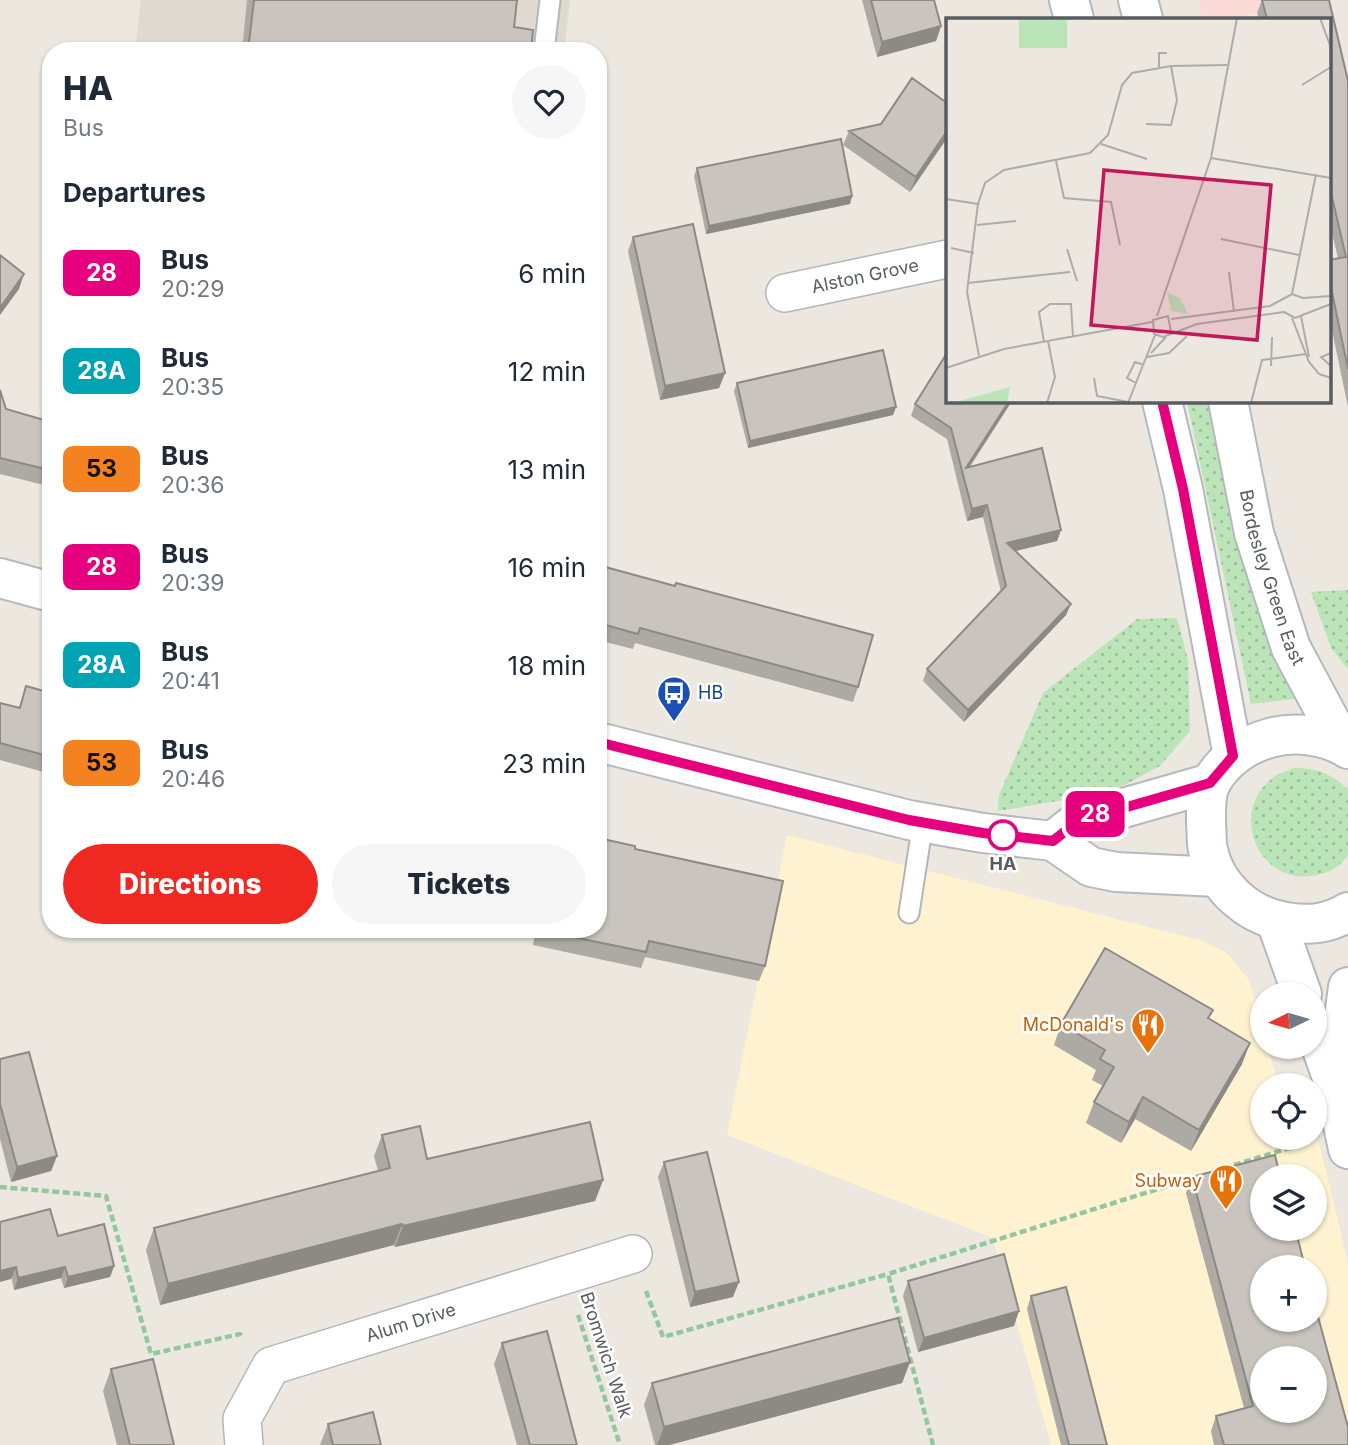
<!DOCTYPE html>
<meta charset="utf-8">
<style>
body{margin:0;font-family:Inter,sans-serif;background:#f6f6f7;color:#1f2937;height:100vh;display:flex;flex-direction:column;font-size:26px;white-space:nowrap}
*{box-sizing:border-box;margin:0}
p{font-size:23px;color:#747a83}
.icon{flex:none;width:38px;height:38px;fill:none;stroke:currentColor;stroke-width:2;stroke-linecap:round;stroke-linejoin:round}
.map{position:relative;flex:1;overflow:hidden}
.sheet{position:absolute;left:42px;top:42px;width:565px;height:896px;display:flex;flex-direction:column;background:#fff;border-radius:28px;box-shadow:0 2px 5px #0004}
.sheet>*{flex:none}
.badge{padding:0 14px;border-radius:10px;font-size:24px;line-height:46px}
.needle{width:46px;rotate:265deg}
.buttons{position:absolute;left:1250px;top:982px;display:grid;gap:14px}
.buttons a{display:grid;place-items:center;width:77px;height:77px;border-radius:50%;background:#fff;box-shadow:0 2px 5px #0004;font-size:35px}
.map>.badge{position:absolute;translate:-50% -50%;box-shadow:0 0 0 4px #fff}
h2{padding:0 21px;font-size:26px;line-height:63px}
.round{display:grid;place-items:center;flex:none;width:74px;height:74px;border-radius:37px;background:#f6f6f7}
.overview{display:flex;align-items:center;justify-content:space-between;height:119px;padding:0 21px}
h1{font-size:33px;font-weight:800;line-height:52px}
.button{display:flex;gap:14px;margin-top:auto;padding:14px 21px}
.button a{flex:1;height:80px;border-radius:42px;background:#ef2821;color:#fff;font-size:28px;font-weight:800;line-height:80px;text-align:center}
.button a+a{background:#f6f6f7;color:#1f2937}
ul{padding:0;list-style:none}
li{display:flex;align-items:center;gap:21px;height:98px;padding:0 21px}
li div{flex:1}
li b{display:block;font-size:26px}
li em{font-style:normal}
li .badge{min-width:77px;font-weight:700;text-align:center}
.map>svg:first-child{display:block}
</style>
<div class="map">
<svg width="1348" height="1445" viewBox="0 0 1348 1445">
<defs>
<pattern id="grass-dots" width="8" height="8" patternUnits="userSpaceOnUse" patternTransform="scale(1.75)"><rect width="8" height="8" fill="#bbe5b9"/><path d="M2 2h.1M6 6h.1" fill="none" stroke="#9bbd9a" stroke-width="1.8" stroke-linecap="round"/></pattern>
</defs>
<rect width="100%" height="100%" fill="#ece8df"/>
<path fill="#fff2d0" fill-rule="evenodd" d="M787 835 1200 940 1226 952 1249 980 1262 1025V1046L1268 1047 1278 1083 1262 1085V1138H1312L1319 1142 1348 1262V1445H1051L993 1238 727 1135ZM1262 1176H1314V1228H1262ZM1262 1267H1314V1320H1262ZM1262 1358H1314V1410H1262Z"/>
<path fill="#dedacf" d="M141 0H570L564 51H135Z"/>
<path fill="#fcdad8" d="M1199 0H1309L1231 19H1202Z"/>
<path fill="url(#grass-dots)" d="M1187 401H1214L1264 624 1295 699 1251 704Z
M1348 590V669L1331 648 1311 592Z
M1177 618 1188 660 1190 731 1160 766 1111 792 998 811 999 795 1043 693 1137 619Z
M1293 768C1317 768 1330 773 1348 789V855C1341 866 1329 873 1317 875 1259 888 1226 812 1274 777 1279 773 1287 771 1293 768Z"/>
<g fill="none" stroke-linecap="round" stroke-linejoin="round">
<g stroke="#b2b6bb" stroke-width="23">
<path id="lane" d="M544 51 550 0
M909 913 923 822"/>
</g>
<g stroke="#b2b6bb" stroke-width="40">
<g id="street">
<path id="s1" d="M785 293 947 259"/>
<path id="s2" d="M244 1445 242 1419 271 1366 633 1254"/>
</g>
</g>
<g stroke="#b5b9bf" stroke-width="42">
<g id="secondary">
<path d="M1069 0 1074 19"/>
<path d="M1138 0 1143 19"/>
<path d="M1162 401 1183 489 1233 756"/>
<path id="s3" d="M1228 401 1254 533 1291 648 1343 745"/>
<path d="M0 578 51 592"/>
<path d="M598 742 909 820 983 833 1053 841 1091 867 1116 872 1218 877"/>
<path d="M1348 749C1327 735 1294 731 1270 738 1246 744 1224 760 1212 781 1205 792 1206 811 1206 824 1207 832 1206 842 1208 850 1216 888 1249 916 1286 922 1309 926 1328 924 1348 912"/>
<path d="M1053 841 1083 817 1106 813 1211 783"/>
<path d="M1276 921 1302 994"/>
<path d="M1314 1027 1335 1086 1348 1149"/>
<path d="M1336 1079 1348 987"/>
</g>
</g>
<path stroke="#92c79f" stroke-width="4.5" stroke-dasharray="7 3.5" stroke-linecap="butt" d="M1214 1171 1303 1144
M0 1187 106 1196 151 1354 240 1334 244 1338
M646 1291 663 1337 888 1274
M578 1315 620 1445
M933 1445 888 1274 1196 1177"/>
<use href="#lane" stroke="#fff" stroke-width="19"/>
<use href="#street" stroke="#fff" stroke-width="37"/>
<use href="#secondary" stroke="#fff" stroke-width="38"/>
</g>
<path fill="#ada9a3" d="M247 0H517L514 27 531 51H242Z
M862 0H934L941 26 936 41 877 57Z
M1262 0H1329L1348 81V407L1329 316V260L1338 258 1329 220V19H1259L1257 13Z
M947 103V138L910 192 843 145 849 131 881 124Z
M697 168 852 196 850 204 706 234 694 176Z
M633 237 725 373 719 388 660 400 628 251Z
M737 383 896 407 893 415 748 448 734 391Z
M0 390 6 409 51 422V489L43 487 44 485 0 474Z
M1012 401 970 467 1061 530 1057 541 1016 551 1066 615 964 722 923 681 927 669 1001 592 983 517 967 521 947 439 911 416 915 404Z
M598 565 675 586 858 687 853 702 635 643 633 649 598 640Z
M26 686 51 693V774L0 760V703L19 707Z
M635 849 765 966 759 981 645 957 641 968 533 945 536 929H598Z
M1209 1019 1242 1064 1191 1151 1135 1119 1121 1143 1086 1123 1094 1102 1103 1086 1092 1080 1096 1070 1054 1045 1061 1024Z
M0 1059 57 1156 51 1171 11 1182 0 1139Z
M382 1135 427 1159 603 1180 595 1201 395 1247 394 1245 160 1305 146 1250 154 1228 378 1171 374 1156Z
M664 1162 733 1297 690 1307 658 1177Z
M1192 1177 1348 1445H1214L1211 1431 1216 1416 1244 1408 1186 1193Z
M0 1222 58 1236 114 1266 110 1277 64 1288 61 1278 14 1290Z
M908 1281 1014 1326 918 1352 903 1296Z
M1031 1296 1107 1445H1061L1027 1309Z
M502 1343 577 1445H517L494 1364Z
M910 1362 902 1383 669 1445H655L644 1405 652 1383Z
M111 1369 174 1445H117L103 1391Z
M328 1424 381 1445H320Z"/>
<path fill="#8d8a85" d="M941 26 936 41 877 57 882 42Z
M947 131V138L910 192 916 177Z
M852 196 850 204 706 234 709 226Z
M24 274 19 289 0 315V308Z
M725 373 719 388 660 400 665 386Z
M1009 401H1012L963 476 966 468Z
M896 407 893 415 748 448 750 441Z
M987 505 983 517 967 521 972 509Z
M1061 530 1057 541 1003 554 1007 543Z
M1071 604 1066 615 964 722 968 710Z
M1250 1043 1242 1064 1191 1151 1199 1130Z
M1143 1097 1135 1119 1121 1143 1129 1122Z
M57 1156 51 1171 11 1182 17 1167Z
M603 1180 595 1201 395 1247 403 1226Z
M402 1224 394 1245 160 1305 168 1284Z
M114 1266 110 1277 64 1288 68 1277Z
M16 1267 11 1279 0 1282V1271Z
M65 1267 61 1278 14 1290 18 1278Z
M739 1282 733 1297 690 1307 695 1292Z
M1019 1311 1014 1326 918 1352 924 1338Z
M910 1362 902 1383 669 1445H657L664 1427Z"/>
<path fill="#c9c5be" stroke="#8d8a85" stroke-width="2" fill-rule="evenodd" d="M254 0H517L514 27 533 30 531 51H248Z
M871 0H934L941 26 882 42Z
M1262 0H1329L1348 81V369L1329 278V260L1346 257 1329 184V19H1267Z
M912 78 947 103V131L916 177 849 131 881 124Z
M841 139 852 196 709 226 697 168Z
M693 224 725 373 665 386 633 237Z
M0 255 24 274 0 308Z
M883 350 896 407 750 441 737 383Z
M947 353V401H1009L966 468 1042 448 1061 530 1007 543 1071 604 968 710 927 669 1006 586 987 505 972 509 951 428 915 404Z
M0 390 6 409 51 422V473L48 472 49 470 0 458Z
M598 565 675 586 676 583 873 635 858 687 640 628 638 634 598 623Z
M26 686 51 693V757L0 743V703L20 708Z
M598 838 635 846V849L783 881 765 966 649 941 646 952 539 930 598 929Z
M1105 948 1213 1010 1208 1018 1250 1043 1199 1130 1143 1097 1129 1122 1094 1102 1114 1067 1100 1059 1105 1050 1061 1024Z
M29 1052 57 1156 17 1167 0 1104V1059Z
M590 1122 603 1180 403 1226 402 1224 168 1284 154 1228 390 1168 382 1135 420 1126 427 1159Z
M707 1152 739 1282 695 1292 664 1162Z
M1275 1155 1280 1176H1262V1228H1295L1305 1267H1262V1320H1314V1302L1348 1427V1445H1224L1216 1416 1253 1406 1192 1177ZM1262 1358H1314V1410H1262Z
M50 1209 58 1236 104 1224 114 1266 68 1277 65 1267 18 1278 16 1267 0 1271V1222Z
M1004 1254 1019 1311 924 1338 908 1281Z
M1066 1287 1107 1445H1069L1031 1296Z
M898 1318 910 1362 664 1427 652 1383Z
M547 1331 577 1445H530L502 1343Z
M153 1359 174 1445H130L111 1369Z
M373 1412 381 1445H333L328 1424Z"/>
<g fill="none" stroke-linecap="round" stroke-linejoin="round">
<g stroke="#fff" stroke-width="16">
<path id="line" d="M598 742 909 820 983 833 1053 841 1083 817 1106 813 1210 783 1233 756 1183 489 1162 401"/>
</g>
<use href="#line" stroke="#e6007e" stroke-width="10"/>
</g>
<defs>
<g id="bus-pin" transform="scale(1.75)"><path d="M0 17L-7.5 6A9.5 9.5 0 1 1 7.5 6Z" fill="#1a4fb4" stroke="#fff"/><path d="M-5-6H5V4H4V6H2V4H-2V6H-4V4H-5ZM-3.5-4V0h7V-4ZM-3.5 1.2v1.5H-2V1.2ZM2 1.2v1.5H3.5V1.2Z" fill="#fff"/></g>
<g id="restaurant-pin" transform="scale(1.75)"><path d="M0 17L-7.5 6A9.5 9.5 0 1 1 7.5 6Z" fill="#e8710a" stroke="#fff"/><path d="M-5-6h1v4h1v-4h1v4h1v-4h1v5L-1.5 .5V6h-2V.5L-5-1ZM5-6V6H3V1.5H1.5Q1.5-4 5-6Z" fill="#fff"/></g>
</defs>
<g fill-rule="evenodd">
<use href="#bus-pin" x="674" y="693"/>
<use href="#restaurant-pin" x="1148" y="1025"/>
<use href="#restaurant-pin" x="1226" y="1181"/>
</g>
<circle fill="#fff" stroke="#e6007e" stroke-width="3.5" cx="1003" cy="835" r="14"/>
<g text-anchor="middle" stroke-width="5" stroke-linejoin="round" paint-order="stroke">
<g font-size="18" fill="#585c61" stroke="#fff">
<text dy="6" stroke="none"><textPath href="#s1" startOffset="82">Alston Grove</textPath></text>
<text dy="6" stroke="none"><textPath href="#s3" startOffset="182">Bordesley Green East</textPath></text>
<text dy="6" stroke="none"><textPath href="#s2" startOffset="233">Alum Drive</textPath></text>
<text transform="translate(606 1355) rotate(72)" y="6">Bromwich Walk</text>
</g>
<g font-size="18" fill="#164399" stroke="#fff" text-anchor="start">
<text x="698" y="699">HB</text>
</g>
<g font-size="18" font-weight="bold" fill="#585c61" stroke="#fff">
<text x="1003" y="870">HA</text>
</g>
<g font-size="18" fill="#c56008" stroke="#fff" text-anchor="end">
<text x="1124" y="1031">McDonald's</text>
<text x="1202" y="1187">Subway</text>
</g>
</g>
<g transform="translate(946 18)">
<rect width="385" height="385" fill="#ece8df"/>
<path d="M221 274 234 280 242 296 225 293Z" fill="#bbe5b9"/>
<path d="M64 369 61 385H7L53 372Z" fill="#bbe5b9"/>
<path d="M73 0H121V30H73Z" fill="#bbe5b9"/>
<path fill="none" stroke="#adaca9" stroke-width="2" d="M374 0 385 30M213 49V35H221M356 67 385 49M200 106 225 107 231 82 225 48M155 126 201 141M265 140 385 160M110 143 118 180 165 184 174 227M0 181 32 186M31 207 70 203M275 221 353 237M5 230 28 235M121 231 131 263M283 254 288 294M22 265 124 254M346 276 370 156M357 280 385 278M338 294 349 300 385 286M211 298 265 140 291 0M355 298 363 339M346 300 363 344 373 356 385 360M225 301 324 288 346 276 357 280M225 314 222 298 207 302 208 316 217 319 251 306 338 294M98 324 93 294 104 286H125L127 319M205 335 220 319M385 335 375 339 385 348M33 338 21 274 32 186 39 165 58 152 144 135 162 117 176 67 186 55 225 48 281 47M201 339 223 335 241 318M325 348 326 319M0 350 58 331 206 304M148 360 151 378 182 384M190 365 181 360 189 344 198 347M101 385 109 359 102 323M182 385 209 317M305 385 316 342 360 336"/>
<path fill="#c2185b" fill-opacity="0.15" stroke="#c2185b" stroke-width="3.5" d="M158 152 325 167 311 322 145 307Z"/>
<rect width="385" height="385" fill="none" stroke="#585c61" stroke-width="3.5"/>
</g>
</svg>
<div class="buttons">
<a><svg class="needle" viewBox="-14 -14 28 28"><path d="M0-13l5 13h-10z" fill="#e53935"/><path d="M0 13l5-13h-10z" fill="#747a83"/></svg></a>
<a><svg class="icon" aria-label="locate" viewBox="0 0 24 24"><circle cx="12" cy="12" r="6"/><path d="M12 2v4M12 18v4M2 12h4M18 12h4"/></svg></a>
<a><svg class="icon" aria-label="layers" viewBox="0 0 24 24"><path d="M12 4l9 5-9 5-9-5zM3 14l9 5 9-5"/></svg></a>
<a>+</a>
<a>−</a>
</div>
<b class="badge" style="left:1095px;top:814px;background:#e6007e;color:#fff">28</b>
<section class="sheet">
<div class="overview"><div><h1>HA</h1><p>Bus</p></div><a class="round"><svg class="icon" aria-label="heart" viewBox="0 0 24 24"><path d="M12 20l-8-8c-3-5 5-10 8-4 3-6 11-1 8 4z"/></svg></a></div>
<h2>Departures</h2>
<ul>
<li><span class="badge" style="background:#e6007e;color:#fff">28</span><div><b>Bus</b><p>20:29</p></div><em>6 min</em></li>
<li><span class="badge" style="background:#00a3b4;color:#fff">28A</span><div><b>Bus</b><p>20:35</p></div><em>12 min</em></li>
<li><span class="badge" style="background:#f58220;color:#111">53</span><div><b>Bus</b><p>20:36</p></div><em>13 min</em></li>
<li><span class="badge" style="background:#e6007e;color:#fff">28</span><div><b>Bus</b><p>20:39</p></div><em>16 min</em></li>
<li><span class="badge" style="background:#00a3b4;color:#fff">28A</span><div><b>Bus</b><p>20:41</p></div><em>18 min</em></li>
<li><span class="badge" style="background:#f58220;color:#111">53</span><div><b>Bus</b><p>20:46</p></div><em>23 min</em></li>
</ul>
<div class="button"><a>Directions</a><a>Tickets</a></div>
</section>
</div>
